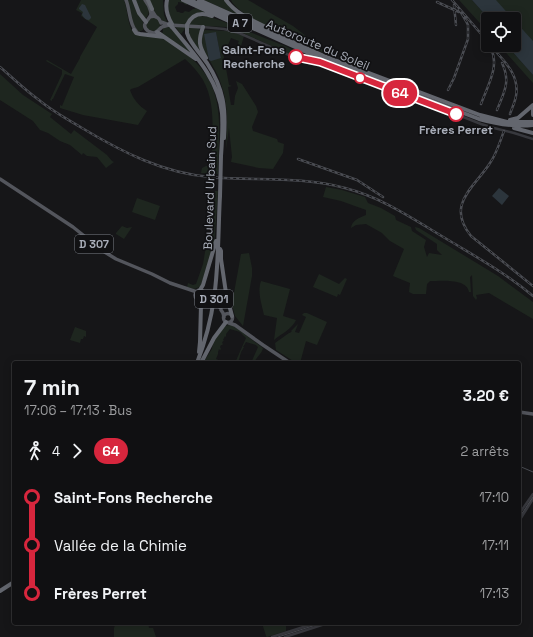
<!DOCTYPE html>
<html lang="fr">
<meta charset="utf-8">
<style>
body{margin:0;font-family:"Space Grotesk",sans-serif;background:#1e1e20;color:#f1f3f6;height:100vh;display:flex;flex-direction:column;font-size:15px;white-space:nowrap}
*{box-sizing:border-box;margin:0}
p{font-size:13px;color:#9c9d9f}
.icon{flex:none;width:22px;height:22px;fill:none;stroke:currentColor;stroke-width:2;stroke-linecap:round;stroke-linejoin:round}
.map{position:relative;flex:1;overflow:hidden}
.panel{position:absolute;left:12px;top:361px;width:509px;height:264px;display:flex;flex-direction:column;background:#101012;border-radius:4px;box-shadow:0 2px 10px #0003,0 0 0 1px #303032}
.panel>*{flex:none}
.badge{padding:0 8px;border-radius:13px;font-size:14px;line-height:26px}
.controls{position:absolute;left:481px;top:12px;display:grid;gap:8px}
.controls a{display:grid;place-items:center;width:40px;height:40px;border-radius:4px;background:#101012;box-shadow:0 2px 10px #0003,0 0 0 1px #303032;font-size:20px}
.map>.badge{position:absolute;translate:-50% -50%;box-shadow:0 0 0 2px #fff}
.legs{display:flex;align-items:center;gap:6px;height:44px;padding:0 12px;font-size:13px}
.legs p{margin-inline-start:auto}
.head{display:flex;align-items:center;justify-content:space-between;height:68px;padding:0 12px}
h1{font-size:22px;font-weight:800;line-height:30px}
ul{padding:0 12px;list-style:none}
li{display:flex;align-items:center;gap:14px;height:48px;font-size:15px}
li i{display:grid;place-items:center;width:6px;height:100%;margin:0 5px;background:currentColor}
li i::after{content:'';width:10px;height:10px;margin:-5px;border:3px solid;border-radius:50%;background:#101012}
li p{margin-inline-start:auto}
li:first-child i{background:linear-gradient(#0000 50%,currentColor 0)}
li:last-child i{background:linear-gradient(currentColor 50%,#0000 0)}
.map>svg:first-child{display:block}
</style>
<div class="map">
<svg width="533" height="637" viewBox="0 0 533 637">
<rect width="100%" height="100%" fill="#161618"/>
<path fill="#1e261f" fill-rule="evenodd" d="M81 0H124C128 10 127 23 133 32 142 34 156 35 163 39 169 41 174 45 179 49 228 81 219 123 218 174L201 173 202 168 206 166H212L213 158 212 157C212 132 216 103 203 80 198 72 192 65 185 59L138 87 131 89 130 90C133 99 139 106 147 111L138 125 83 115 60 108V105L62 106 74 77 65 74 53 99H52V101L50 100 62 74V70L46 61 47 60 71 74 80 58V57L97 27 81 16 82 13 76 10Z
M127 0H133C138 9 145 19 143 30L141 31H137L133 25Z
M135 0H143C148 7 152 12 145 19L141 15Z
M149 0H163L164 15 168 24 163 22C161 18 158 17 155 14 152 10 151 5 149 0Z
M168 0H180L187 3V5L184 4V3L178 2V4L175 7 177 12H179L181 13H183L185 11 189 12 193 9H195V8L211 14 200 12 185 26V29L181 34C170 20 168 18 168 0Z
M204 0H229V3L253 22Z
M231 0H248L293 26 306 36 310 43 315 44 327 53 326 54C306 45 239 18 231 0Z
M459 0H472L489 19H488V32Z
M482 0H533V58L514 36V19H499Z
M197 16H201L210 17 222 21 285 46 317 61 298 57 289 54 234 29 225 27 189 25 190 22Z
M146 24a7 7 0 1 1 14 0a7 7 0 1 1-14 0Z
M168 27H170L194 56 162 34 163 31V28Z
M188 28H199L200 30 203 55C196 45 190 40 188 28Z
M205 30 230 31 244 36 241 46 239 45 238 43 239 41 231 38 225 52H223L229 85 232 86 228 87 231 105H234L235 96 238 88 236 81 242 84 256 106 258 112 252 127 253 131 277 139 278 142 284 144 283 153 273 169 259 168 231 162 232 157 229 128 226 150C227 128 229 106 221 84 217 71 209 60 202 48L201 43 203 31ZM216 33 221 58 204 34Z
M499 45H509L510 49 533 75V83Z
M0 74 23 95 52 114 50 117 71 134 74 130 107 155 112 161 114 162 106 168 97 157 87 156 83 153 82 155 70 145 60 141 48 133 40 130 33 121 0 100Z
M326 187 342 190 365 197 368 203 381 208 395 216 396 220 411 227 412 231 426 240 424 247 427 257 429 253 442 255 437 250V244L416 230 415 227 419 228 498 276 533 302V319L489 293 476 295 477 298 476 300 473 296 472 275 470 277 471 292H469C467 278 441 281 430 281L427 284 426 294H413L409 292 410 283 393 276 404 249 390 241 382 233 366 224 356 225 351 228C352 220 359 218 366 215V210L341 201 323 197Z
M215 191H218L216 221 214 245 201 285 200 287 194 289 187 287 188 283 193 285 196 284 203 264 208 234H210L212 233Z
M137 198 160 206 155 220 132 212Z
M122 226 127 228 132 227 124 239 116 234V233Z
M249 253 252 268V276L243 326 235 316 232 304 241 254Z
M319 274 339 284 345 278 347 279 340 295 338 294 337 297 313 287Z
M261 281 290 289 283 316 296 320C292 329 281 334 274 340L277 318 264 315C262 305 257 292 261 281Z
M304 313H307L327 322 317 345 306 341 300 363H299L293 361 276 350 275 343 289 333H290L292 331H291L298 324 295 332 299 333 306 317 302 315Z
M225 324H230L234 326 263 348C262 354 256 357 254 363H251L258 347 256 345 246 342 243 347H244L241 352 238 363H235L246 338 240 332 230 329 226 334V337L225 336 223 340 224 341H223L222 343 223 344 222 345H221L220 347 221 349 220 350 219 349 218 352V354L216 359 226 363 221 361 220 362V361L217 360 216 361V363H203L212 349C212 341 220 332 225 326L229 325Z
M75 327 86 331V337L84 336 83 339H81L80 343 70 340Z
M116 623H148L149 628H153L156 637H114V628Z
M262 623H293L289 626H286V631L267 637 266 636Z"/>
<path fill="#2c353c" d="M472 0H496L513 19H489Z
M82 4 85 5 91 17V18L89 20C86 20 84 18 82 15L83 12 79 9V8Z
M514 20 533 41V75L510 49 509 45H514Z
M216 32 221 58 211 61 209 60 204 34Z
M499 188 509 196 502 205 492 196Z"/>
<g fill="none" stroke-linecap="round" stroke-linejoin="round">
<path stroke="#37383d" stroke-width="2.5" d="M203 27 224 29 239 33 289 55 320 62 448 111 481 124 494 128 514 133 533 139
M519 514 533 494
M519 521 533 499
M272 637 316 623
M285 637 328 623"/>
<path stroke="#53555c" stroke-width="3.5" d="M126 0C130 9 129 24 136 31
M145 0 156 17
M148 4C149 7 151 11 151 14 151 19 139 24 148 31 150 32 152 33 154 33 158 32 159 29 162 27 164 26 167 26 169 25
M150 17C155 15 159 17 161 23
M161 22 169 25 203 27
M0 179 73 227 103 251 116 259 152 274 170 283 197 292
M195 295a5 5 0 1 1 10 0a5 5 0 1 1-10 0Z
M221 310 223 313 224 317
M223.5 318a4.5 4.5 0 1 1 9 0a4.5 4.5 0 1 1-9 0Z
M229 323 235 325 263 345 290 363
M519 412 533 414"/>
<path stroke="#63666e" stroke-width="4" d="M134 0 139 13 146 22
M148 0 152 9
M167 0C165 9 167 16 172 24
M183 0 244 28
M190 0 322 59 479 119C497 124 515 127 533 125
M199 0 324 56 480 115 507 122H533
M226 0C237 15 254 21 270 29
M187 25C192 14 201 12 212 16
M172 27C193 53 218 78 222 113 223 127 222 142 221 156
M187 27V33L189 38C194 47 201 55 207 63 224 89 226 109 224 138
M203 27C198 41 199 46 206 58
M134 30 136 33 140 34 164 37
M157 32 196 59
M533 110V115
M510 120 518 118 533 105
M514 128 533 133
M220 249 221 251V259L226 293 232 316
M200 290 203 285 216 241
M199 300 201 305 200 342 199 352
M197 363C205 342 211 320 214 298 219 264 218 230 220 196
M201 363 214 338 226 322
M0 591 14 582"/>
<path stroke="#4a4c52" stroke-width="1" d="M519 466 533 472
M519 518 533 497
M278 637 322 623"/>
<g stroke="#4a4c52" stroke-width="2.5">
<path id="rail" d="M452 0 488 42
M437 2 459 12
M454 5 456 25
M490 45C503 60 520 74 516 96 515 102 512 108 510 114
M0 67C13 78 25 90 39 100 52 111 67 119 82 128 122 152 163 173 210 177 255 181 301 176 345 188 384 198 416 221 450 241 478 258 507 274 533 296
M448 90 454 78 468 39V25L466 21 459 9
M481 104C487 87 500 66 491 49
M497 110C504 92 511 82 502 63
M504 131C500 141 497 153 490 163 475 187 445 204 471 236L533 286
M298 159 357 180 383 197"/>
</g>
<use href="#rail" stroke="#111113" stroke-width="1" stroke-dasharray="3" stroke-linecap="butt"/>
<path stroke="#53555c" stroke-width="3.5" d="M208 299 221 308"/>
<path stroke="#63666e" stroke-width="4" d="M169 24 172 27
M187 27V25
M220 196 221 156"/>
</g>
<g fill="none" stroke-linecap="round" stroke-linejoin="round">
<g stroke="#fff" stroke-width="9">
<path id="line-1" d="M296 57 320 62 456 114"/>
</g>
<use href="#line-1" stroke="#d7263d" stroke-width="6"/>
</g>
<g fill="#fff" stroke="#d7263d" stroke-width="2">
<circle cx="296" cy="57" r="7"/>
<circle cx="360" cy="78" r="5"/>
<circle cx="456" cy="114" r="7"/>
</g>
<g text-anchor="middle" stroke-width="3.5" stroke-linejoin="round" paint-order="stroke">
<g fill="#111113" stroke="#7b7e86" stroke-width="1">
<rect x="228" y="14" width="24" height="18" rx="3"/>
<rect x="75" y="235" width="38" height="18" rx="3"/>
<rect x="195" y="290" width="38" height="18" rx="3"/>
</g>
<g font-size="11" font-weight="bold" fill="#a8adb8">
<text x="240" y="27">A 7</text>
<text x="94" y="248">D 307</text>
<text x="214" y="303">D 301</text>
</g>
<g font-size="12" fill="#a8adb8" stroke="#111113">
<text transform="translate(318 45) rotate(23)" y="4">Autoroute du Soleil</text>
<text transform="translate(210 188) rotate(-88)" y="4">Boulevard Urbain Sud</text>
</g>
<g font-size="12" font-weight="bold" fill="#a8adb8" stroke="#111113" text-anchor="end">
<text x="285" y="54">Saint-Fons<tspan x="285" dy="14">Recherche</tspan></text>
<text x="456" y="134" text-anchor="middle">Frères Perret</text>
</g>
</g>
</svg>
<div class="controls">
<a><svg class="icon" aria-label="locate" viewBox="0 0 24 24"><circle cx="12" cy="12" r="6"/><path d="M12 2v4M12 18v4M2 12h4M18 12h4"/></svg></a>
</div>
<b class="badge" style="left:400px;top:93px;background:#d7263d;color:#fff">64</b>
<section class="panel">
<div class="head"><div><h1>7 min</h1><p>17:06 – 17:13 · Bus</p></div><b>3.20 €</b></div>
<div class="legs"><svg class="icon" aria-label="walk" viewBox="0 0 24 24"><circle cx="13" cy="4" r="2"/><path d="M13 8l-2 6 4 7M11 14l-3 7M7 12l3-4h3l4 4"/></svg>4<svg class="icon" aria-label="forward" viewBox="0 0 24 24"><path d="M9 5l7 7-7 7"/></svg><b class="badge" style="background:#d7263d;color:#fff">64</b><p>2 arrêts</p></div>
<ul>
<li><i style="color:#d7263d"></i><b>Saint-Fons Recherche</b><p>17:10</p></li>
<li><i style="color:#d7263d"></i><span>Vallée de la Chimie</span><p>17:11</p></li>
<li><i style="color:#d7263d"></i><b>Frères Perret</b><p>17:13</p></li>
</ul>
</section>
</div>
